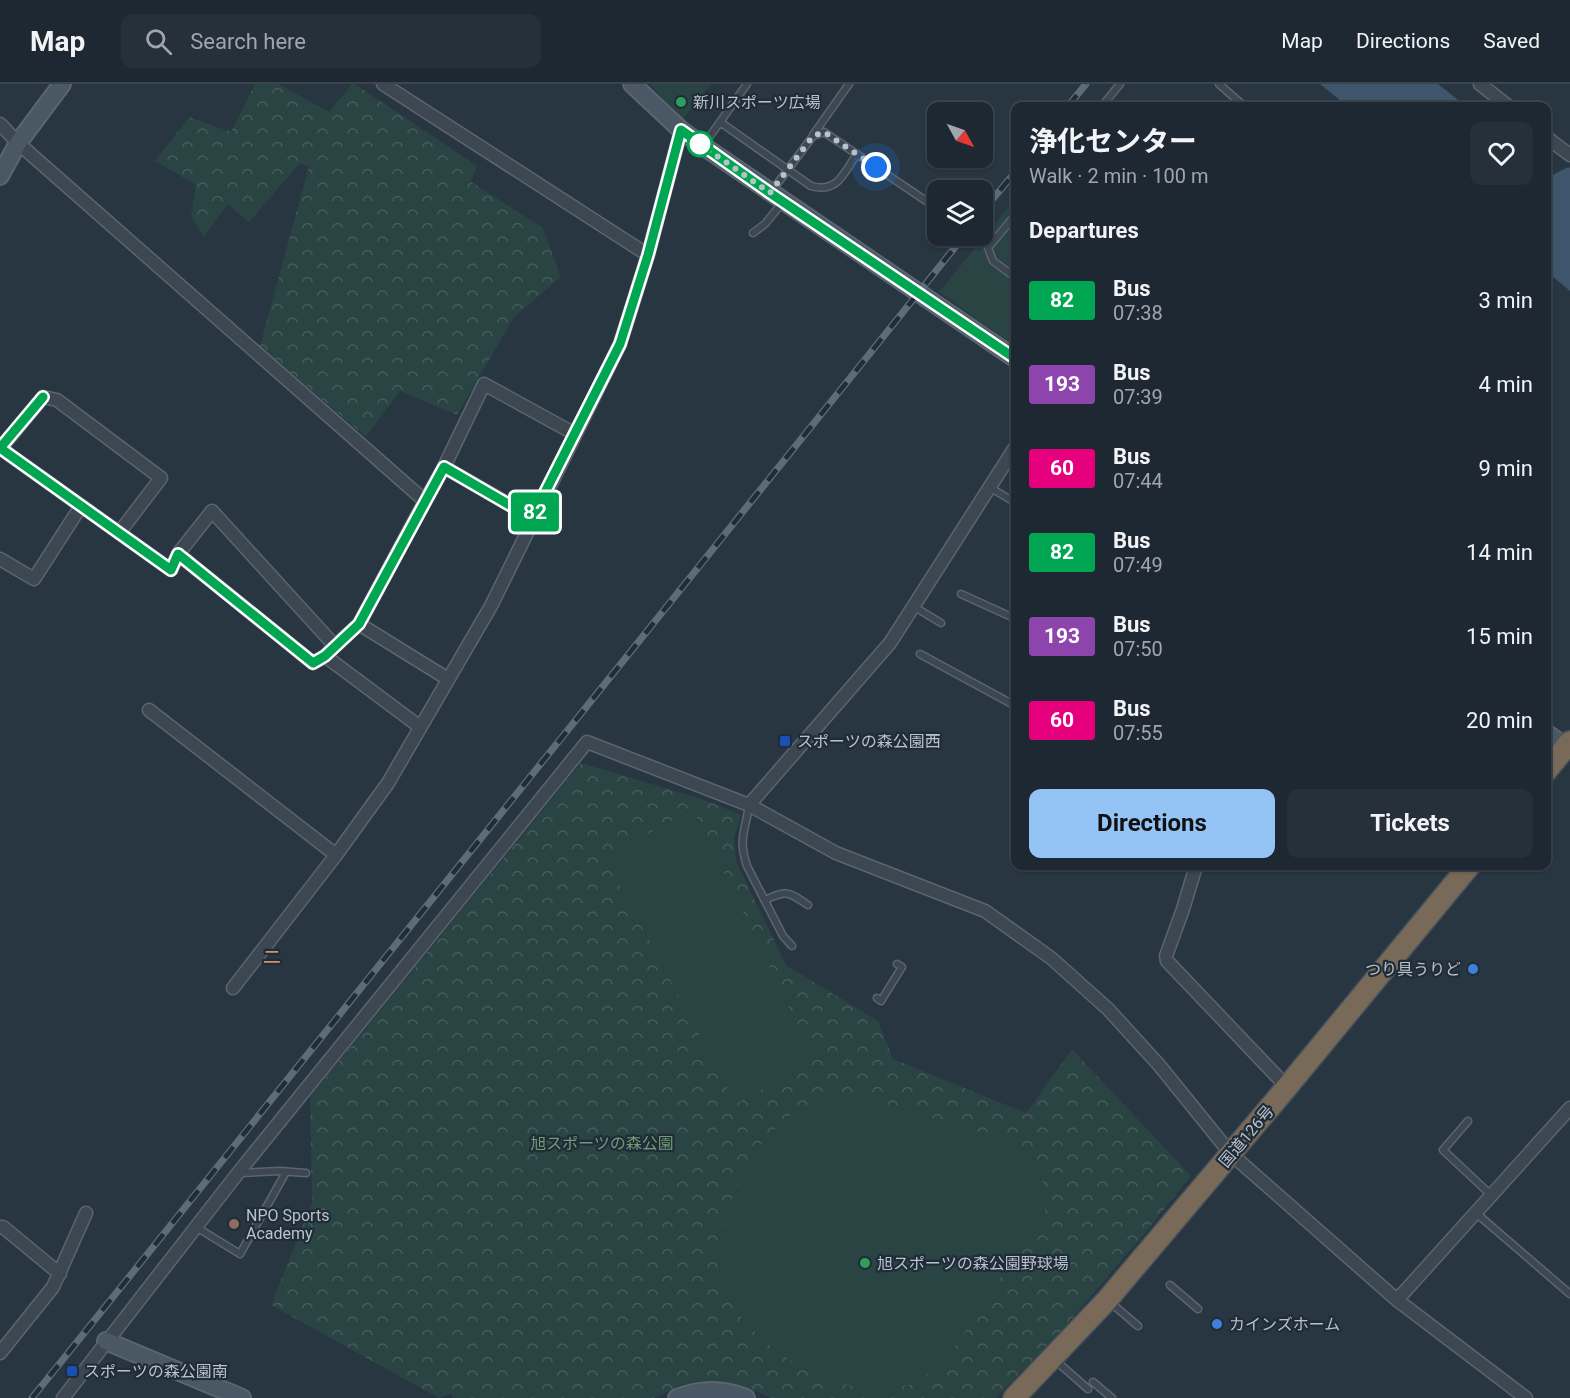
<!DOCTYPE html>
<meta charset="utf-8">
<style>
body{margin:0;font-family:Roboto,"Noto Sans JP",sans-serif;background:#26303a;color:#f1f3f6;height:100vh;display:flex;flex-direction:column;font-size:22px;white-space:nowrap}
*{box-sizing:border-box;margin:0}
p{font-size:20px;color:#a1a6ac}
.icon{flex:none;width:33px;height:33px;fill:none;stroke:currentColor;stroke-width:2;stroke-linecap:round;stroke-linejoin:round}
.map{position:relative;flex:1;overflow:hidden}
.details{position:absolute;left:1011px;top:18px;width:540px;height:768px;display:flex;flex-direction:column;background:#1e2832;border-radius:12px;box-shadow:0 2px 4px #0004,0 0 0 2px #3c444d}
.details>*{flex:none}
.badge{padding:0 12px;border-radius:4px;font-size:21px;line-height:39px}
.needle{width:39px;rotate:130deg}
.controls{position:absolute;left:927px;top:18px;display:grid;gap:12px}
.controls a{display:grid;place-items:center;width:66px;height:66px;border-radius:12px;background:#1e2832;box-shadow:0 2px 4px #0004,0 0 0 2px #3c444d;font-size:30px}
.you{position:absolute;width:30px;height:30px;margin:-15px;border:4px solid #fff;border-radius:50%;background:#1a73e8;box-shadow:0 0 0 9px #1a73e833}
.map>.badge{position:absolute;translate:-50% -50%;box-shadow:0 0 0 3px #fff}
h2{padding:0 18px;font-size:22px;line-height:54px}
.round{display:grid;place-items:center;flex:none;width:63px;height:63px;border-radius:12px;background:#26303a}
.headline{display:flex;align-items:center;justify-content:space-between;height:102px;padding:0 18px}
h1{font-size:28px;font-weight:700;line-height:45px}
.button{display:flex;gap:12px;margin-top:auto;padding:12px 18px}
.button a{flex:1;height:69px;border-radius:12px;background:#94c3f6;color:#111;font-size:24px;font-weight:700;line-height:69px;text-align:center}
.button a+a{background:#26303a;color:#f1f3f6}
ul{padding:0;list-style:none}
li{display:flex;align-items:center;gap:18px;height:84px;padding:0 18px}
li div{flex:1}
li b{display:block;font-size:22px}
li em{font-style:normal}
li .badge{min-width:66px;font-weight:700;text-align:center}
header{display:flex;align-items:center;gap:36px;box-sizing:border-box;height:84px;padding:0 30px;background:#1e2832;border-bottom:2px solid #3c444d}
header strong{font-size:28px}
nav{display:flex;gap:33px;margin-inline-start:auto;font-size:21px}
.search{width:420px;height:54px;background:#26303a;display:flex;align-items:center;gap:15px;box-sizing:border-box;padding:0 21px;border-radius:12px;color:#a1a6ac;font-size:22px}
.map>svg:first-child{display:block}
</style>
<header>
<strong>Map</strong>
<div class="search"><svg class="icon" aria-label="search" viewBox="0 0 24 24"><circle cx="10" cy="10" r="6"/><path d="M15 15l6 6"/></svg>Search here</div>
<nav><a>Map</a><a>Directions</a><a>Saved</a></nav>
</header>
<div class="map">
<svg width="1570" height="1314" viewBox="0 0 1570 1314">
<defs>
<pattern id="forest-crowns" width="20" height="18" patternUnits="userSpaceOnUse" patternTransform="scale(1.5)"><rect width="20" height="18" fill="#2a4343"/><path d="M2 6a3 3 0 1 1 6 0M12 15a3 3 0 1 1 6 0" fill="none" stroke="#475c5d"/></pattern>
</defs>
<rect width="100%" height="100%" fill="#283642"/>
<path fill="url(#forest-crowns)" d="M255 0H278L329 28 352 0H355L477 82 471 98 542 143 561 193 514 233 457 331 400 307 366 353 260 262 309 82 299 80 249 138 228 120 204 153 191 132 196 101 155 77 189 33 231 48Z
M581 679 705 716 741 731 734 754 736 777 786 881 878 937 893 975 1026 1029 1072 965 1191 1092 1144 1150 1063 1245 996 1314H771C745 1301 714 1292 685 1300 675 1303 664 1310 655 1314H453L451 1310 439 1314 271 1221 312 1119 310 1013Z"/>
<path fill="#2a4343" d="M650 0H711L682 36Z
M1015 115V262L939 208Z
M693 725 814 975 736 1020 605 773Z
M860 1013 979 1048 1030 1066 1050 1118 948 1273 913 1300 874 1308 819 1293 777 1268 743 1236 721 1199 718 1158 730 1119 752 1071 783 1036 810 1019Z"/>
<path fill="#3e556b" d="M1320 0H1438L1466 22H1347Z
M1547 88 1570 107V207L1547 188Z"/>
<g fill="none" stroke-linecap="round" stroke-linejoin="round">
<path stroke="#3e556b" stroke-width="27" d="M1546 110 1570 97"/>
<g stroke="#5a656f" stroke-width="9">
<path id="lane" d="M1219 0 1244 22
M1102 22 1120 0
M720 38 811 102C838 109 843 90 857 70
M813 51 849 0
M703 62 747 0
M771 108 813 52 824 48 935 123
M1016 130 988 164 993 177 1016 194
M753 149 765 140 782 119
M989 403 1016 419
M961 510 1016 535
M913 522 941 539
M920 570 1012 620
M749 721C745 749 738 754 747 782L783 852 792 862
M765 816C788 806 787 807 808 821
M877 914 881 917 902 883 897 880
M1468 1037 1443 1066 1491 1111
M239 1089 280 1087 306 1089
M1476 1129 1570 1210
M196 1143 240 1170 286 1088
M1170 1201 1198 1225
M1110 1218 1138 1242
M1055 1276 1088 1305
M1093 1298 1112 1314"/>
</g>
<g stroke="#5a656f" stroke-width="15">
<path id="street" d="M383 0 648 171
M1480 0 1508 22
M0 40 18 59 425 417 444 383 484 300 575 350
M1546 53 1570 71
M0 364 171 486 178 470 313 579 325 572
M0 365 43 313 57 316 161 394 119 449
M444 383 533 434
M178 470 212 427 335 562 325 572 420 643
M0 475 34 495 81 422
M359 540 425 417
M335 562 359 540 448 595
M149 626 336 771
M749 721 890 559 1016 362
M1196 782 1183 825 1166 872 1167 877 1287 1003
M233 904 336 771 388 699 491 522 620 260 648 171 681 46
M0 1143H3L60 1190
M1397 1216 1570 1024
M0 1269 53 1203 86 1129
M63 1314 238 1089 587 658 749 721 836 769 985 827 1051 874 1108 925 1159 981 1231 1070 1397 1216 1526 1314"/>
</g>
<g stroke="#5a656f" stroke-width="20">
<path id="secondary" d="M632 0 681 46 703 62 1016 275
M0 92 18 59 62 0
M1546 649 1566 663
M106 1257 242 1314
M677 1314C700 1305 724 1305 746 1314"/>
</g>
<g stroke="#46525c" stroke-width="24">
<path id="highway" d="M1546 687 1570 658
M1014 1314 1107 1216 1287 1003 1469 782"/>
</g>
<use href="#lane" stroke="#3c4752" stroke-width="6"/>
<use href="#street" stroke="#3c4752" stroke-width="12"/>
<use href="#secondary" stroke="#4a5765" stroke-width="16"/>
<use href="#highway" stroke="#786959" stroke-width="21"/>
<g stroke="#5e6c79" stroke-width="7">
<path id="rail" d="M1068 22 1086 0
M982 128 1016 87
M32 1314 964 152"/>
</g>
<use href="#rail" stroke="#202c38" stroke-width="4.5" stroke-dasharray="14" stroke-linecap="butt"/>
</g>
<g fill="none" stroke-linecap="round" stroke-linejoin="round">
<g stroke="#fff" stroke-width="14">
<path id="line" d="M43 313 0 364 171 486 178 470 313 579 325 572 359 540 444 383 532 434 620 260 648 171 681 46 770 109 1016 275"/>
</g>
<use href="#line" stroke="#00a651" stroke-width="9"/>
<path stroke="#b9c2cc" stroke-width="6" stroke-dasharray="0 10.8" d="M700 60 770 109 813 52 824 48 876 83"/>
</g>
<g fill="#2e9e5b" stroke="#202c38" stroke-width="2">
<circle cx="681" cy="18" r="6"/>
<circle cx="865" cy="1179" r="6"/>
</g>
<circle fill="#fff" stroke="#00a651" stroke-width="3" cx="700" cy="60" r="12"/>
<g fill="#1a4fb4" stroke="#202c38" stroke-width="2">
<rect x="779" y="651" width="12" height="12" rx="3"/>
<rect x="66" y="1281" width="12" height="12" rx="3"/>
</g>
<g fill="#3f7fe0" stroke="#202c38" stroke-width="2">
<circle cx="1473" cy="885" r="6"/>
<circle cx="1217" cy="1240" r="6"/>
</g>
<circle fill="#8d6e63" stroke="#202c38" stroke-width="2" cx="234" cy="1140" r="6"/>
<g text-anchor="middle" stroke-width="4.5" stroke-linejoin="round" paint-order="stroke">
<g font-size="16" fill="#b9c2cc" stroke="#202c38" text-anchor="start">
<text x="693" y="24">新川スポーツ広場</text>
<text x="797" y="663">スポーツの森公園西</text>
<text x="1461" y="891" text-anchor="end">つり具うりど</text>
<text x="246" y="1137">NPO Sports<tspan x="246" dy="18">Academy</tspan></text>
<text x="877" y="1185">旭スポーツの森公園野球場</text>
<text x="1229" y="1246">カインズホーム</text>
<text x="84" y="1293">スポーツの森公園南</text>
</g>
<g font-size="16" fill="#b9c2cc" stroke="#202c38">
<text transform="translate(1246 1052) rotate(-50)" y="6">国道126号</text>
</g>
<g font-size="16" fill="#719c77" stroke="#202c38">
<text x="602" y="1065">旭スポーツの森公園</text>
</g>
<g font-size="20" fill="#d48f6c" stroke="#202c38">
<text x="272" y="880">ニ</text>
</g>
</g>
</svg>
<div class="controls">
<a><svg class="needle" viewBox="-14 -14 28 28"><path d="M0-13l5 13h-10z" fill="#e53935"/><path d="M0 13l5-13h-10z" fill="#a1a6ac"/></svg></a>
<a><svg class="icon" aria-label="layers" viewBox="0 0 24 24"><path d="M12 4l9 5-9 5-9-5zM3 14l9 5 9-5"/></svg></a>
</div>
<div class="you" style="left:876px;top:83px"></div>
<b class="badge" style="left:535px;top:428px;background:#00a651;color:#fff">82</b>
<section class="details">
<div class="headline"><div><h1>浄化センター</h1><p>Walk · 2 min · 100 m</p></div><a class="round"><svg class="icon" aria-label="heart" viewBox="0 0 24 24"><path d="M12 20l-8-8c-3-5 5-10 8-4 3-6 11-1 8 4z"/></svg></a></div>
<h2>Departures</h2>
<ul>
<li><span class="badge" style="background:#00a651;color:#fff">82</span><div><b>Bus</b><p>07:38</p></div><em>3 min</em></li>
<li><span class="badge" style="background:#8e44ad;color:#fff">193</span><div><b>Bus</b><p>07:39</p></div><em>4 min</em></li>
<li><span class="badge" style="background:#e6007e;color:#fff">60</span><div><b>Bus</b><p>07:44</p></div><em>9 min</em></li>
<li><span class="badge" style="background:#00a651;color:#fff">82</span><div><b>Bus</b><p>07:49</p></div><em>14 min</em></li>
<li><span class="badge" style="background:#8e44ad;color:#fff">193</span><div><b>Bus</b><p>07:50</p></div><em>15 min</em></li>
<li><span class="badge" style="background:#e6007e;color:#fff">60</span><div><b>Bus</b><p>07:55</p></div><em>20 min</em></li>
</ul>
<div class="button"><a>Directions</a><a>Tickets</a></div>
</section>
</div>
